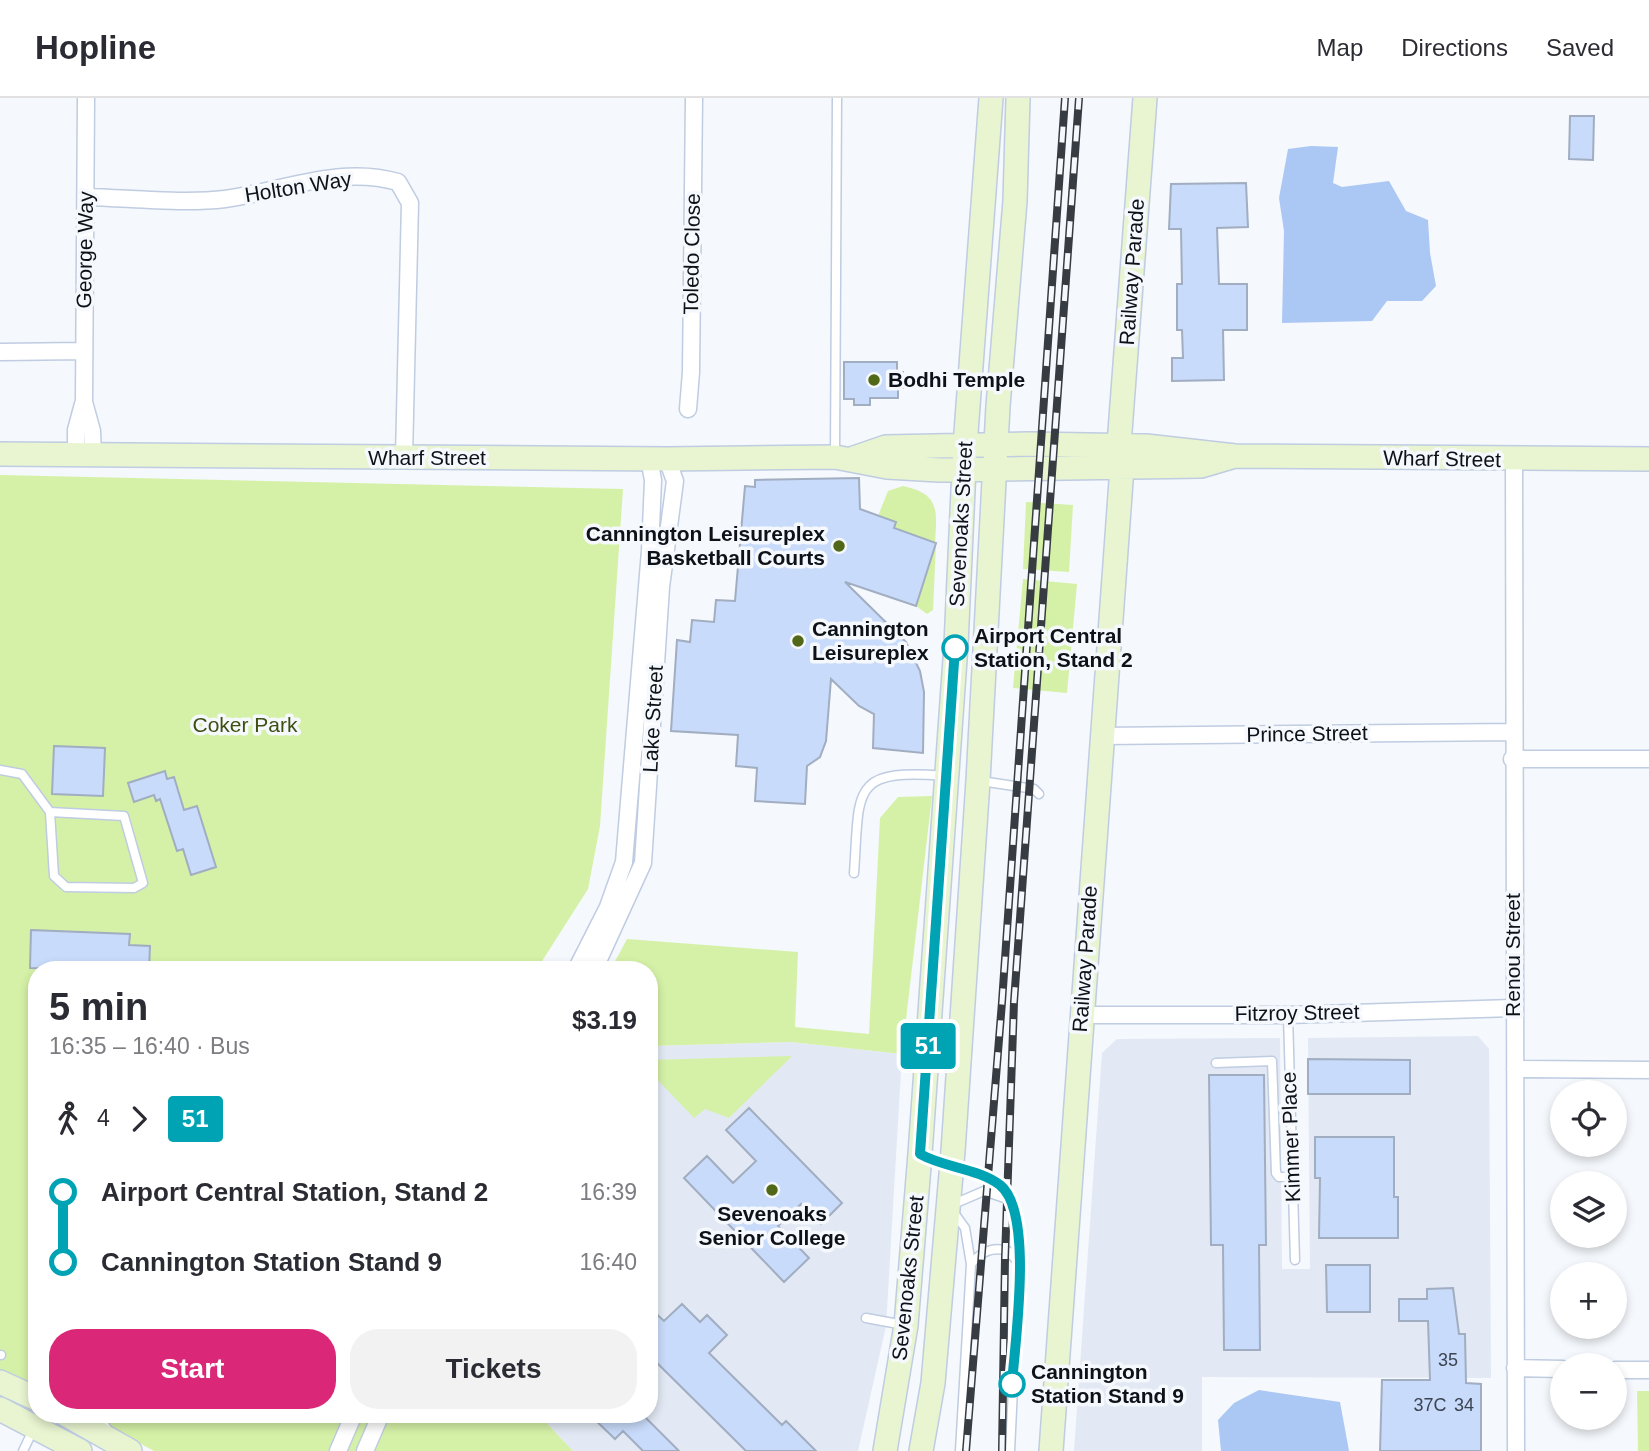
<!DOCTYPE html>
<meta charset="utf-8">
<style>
body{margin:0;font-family:Arial,sans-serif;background:#f2f2f3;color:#2b2b33;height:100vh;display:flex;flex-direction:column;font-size:26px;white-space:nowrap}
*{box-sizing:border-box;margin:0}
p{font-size:23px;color:#7c7c81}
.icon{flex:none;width:38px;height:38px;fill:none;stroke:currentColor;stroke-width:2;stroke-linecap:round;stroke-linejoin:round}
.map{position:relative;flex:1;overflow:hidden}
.sheet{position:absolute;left:28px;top:863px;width:630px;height:462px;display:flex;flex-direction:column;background:#fff;border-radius:28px;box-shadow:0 4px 10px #0003}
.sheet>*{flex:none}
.badge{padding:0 14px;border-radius:5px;font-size:24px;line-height:46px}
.controls{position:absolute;left:1550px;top:982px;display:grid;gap:14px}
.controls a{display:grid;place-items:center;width:77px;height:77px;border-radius:50%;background:#fff;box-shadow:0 4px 10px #0003;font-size:35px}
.map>.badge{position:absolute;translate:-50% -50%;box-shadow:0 0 0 4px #fff}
.legs{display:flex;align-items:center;gap:10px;height:77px;padding:0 21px;font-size:23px}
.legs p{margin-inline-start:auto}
.overview{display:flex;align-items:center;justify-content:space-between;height:119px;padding:0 21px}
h1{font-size:38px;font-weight:600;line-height:52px}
.cta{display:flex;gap:14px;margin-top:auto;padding:14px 21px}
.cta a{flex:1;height:80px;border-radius:28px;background:#db2777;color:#fff;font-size:28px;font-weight:600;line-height:80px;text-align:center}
.cta a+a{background:#f2f2f3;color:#2b2b33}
ul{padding:0 21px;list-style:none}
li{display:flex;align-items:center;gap:24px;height:70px;font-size:26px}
li i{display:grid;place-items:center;width:10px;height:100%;margin:0 9px;background:currentColor}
li i::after{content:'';width:18px;height:18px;margin:-9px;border:5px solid;border-radius:50%;background:#fff}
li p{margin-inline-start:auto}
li:first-child i{background:linear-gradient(#0000 50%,currentColor 0)}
li:last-child i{background:linear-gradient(currentColor 50%,#0000 0)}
header{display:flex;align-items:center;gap:42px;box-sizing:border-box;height:98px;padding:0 35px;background:#fff;border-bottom:2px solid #e1e1e2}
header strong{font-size:33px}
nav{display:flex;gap:38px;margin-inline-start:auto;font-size:24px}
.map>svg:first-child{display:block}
</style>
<header>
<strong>Hopline</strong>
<nav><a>Map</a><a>Directions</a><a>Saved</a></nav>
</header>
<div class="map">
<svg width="1649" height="1353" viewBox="0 0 1649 1353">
<rect width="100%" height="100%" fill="#f5f8fc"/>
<path fill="#e2e9f4" d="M1478 938 1489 951 1491 1280 1202 1279V1353H1074L1102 955 1117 941 1280 940 1282 1171H1310L1308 940Z
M791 944 902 956 886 1228 858 1353H573L538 1316H649V948Z"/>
<path fill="#d5f1a7" d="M0 377 623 391 600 728 588 791 537 871 37 872V1290L0 1274Z
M903 388C940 396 937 412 935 445L894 430 896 424 878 418 888 393Z
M1026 404 1073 407 1069 474 1023 471Z
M936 445 933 512 927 516 916 508Z
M1023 481 1077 486 1067 595 1013 590Z
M932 698 902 956 791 944 649 948V872L611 871 627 841 798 854 795 929 869 936 880 720 898 699Z
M792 958 729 1020 705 1011 694 1020 649 973V962Z
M1637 1293H1649V1353H1638Z
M85 1316H538L573 1353H154Z"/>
<path fill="#abc7f4" d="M1311 48 1338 49 1333 85 1342 89 1389 83 1406 113 1428 122 1430 155 1436 188 1422 203H1387L1372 223 1282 225 1284 133 1279 100 1288 51Z
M1259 1292 1340 1304 1349 1353H1221L1218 1322 1234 1305Z"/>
<path fill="#c8dbfa" stroke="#a1adc1" stroke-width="2" d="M1570 18H1594L1593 62 1569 61Z
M1246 85 1248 129 1217 130 1219 186H1247V232H1223L1224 282 1172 283V260H1183L1182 232H1177V186H1182L1181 131H1169L1171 86Z
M844 264H897V274H903V290H898V300H870V307H854V301H844Z
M859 380 860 411 896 424 894 430 936 445 916 508 845 484 906 544 920 573 924 594 923 655 873 650 874 616 859 608 831 581 826 643 820 659 807 668 805 706 755 703 757 670 736 668 738 637 671 633 677 542 690 544 692 522 714 524 716 502 735 503 745 388 755 389V382Z
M54 648 105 650 103 698 52 696Z
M165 673 167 681 174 679 184 712 197 708 216 769 191 777 183 751 177 753 160 701 156 703 154 697 134 704 128 685Z
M31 832 130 836 129 847 150 848 149 872 30 870Z
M1308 961 1410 962V996H1308Z
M1209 977H1264L1266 1147H1259L1260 1252H1224L1223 1147H1211Z
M749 1010 842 1105 821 1126 801 1106 778 1128 809 1160 784 1184 684 1080 707 1058 733 1085 756 1063 726 1032Z
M1315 1039H1394V1099H1398V1140H1319L1320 1080H1315Z
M1326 1167H1370V1214H1327Z
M1453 1190 1459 1236H1465L1466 1285 1481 1286V1353H1380L1382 1282H1430L1428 1223H1399V1201H1427V1191Z
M682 1206 700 1224 707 1217 727 1237 709 1255 782 1327 786 1323 816 1353H746L649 1257V1209L664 1223Z
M589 1316H642L679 1353H643L623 1333 615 1341Z"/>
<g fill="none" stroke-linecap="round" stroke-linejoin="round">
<g stroke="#bfcce1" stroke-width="11">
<path id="lane" d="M835 358 837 0
M0 672 22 676 50 714 124 718 143 785 134 790 66 789 54 778 50 714
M981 683 1034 691 1039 696
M854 775C860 693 849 670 944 678
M1288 917 1295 1162
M1216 965 1272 963 1276 1075 1279 1079H1292
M953 1070C1002 1081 1016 1093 1020 1144L1010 1353
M971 1166C981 1154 992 1148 1008 1153L1019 1165
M866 1220 904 1227
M0 1257H1
M97 1316 107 1331
M23 1353 34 1330
M960 1353 971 1166 965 1130 949 1108 984 1093 1010 1102"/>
</g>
<g stroke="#bfcce1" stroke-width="19">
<path id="street" d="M86 0 84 304 92 333 93 356
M86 99C130 100 182 106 225 101 283 93 340 67 398 84L410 105 404 359
M0 254 84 253
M688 311 691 274 694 0
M76 356V332L83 306
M1514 361 1516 1353
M1101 638 1513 634
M1512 661H1649
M576 872 608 809 624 764 650 453 653 382 649 361
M594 872 643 765 661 489 675 383 667 361
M1081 917H1288L1513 910
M1515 971 1649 972
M1515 1270 1563 1271
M1615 1272H1649
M338 1353 354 1316
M365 1353 381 1316"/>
</g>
<g stroke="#bfcce1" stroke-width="26">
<path id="secondary" d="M1119 347 1145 0
M0 356 667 361 835 359 887 369 939 372 1201 368 1235 358
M854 360 886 349 1030 346 1146 348 1235 358 1649 361
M0 1284 37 1301
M0 1311 80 1353
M65 1316 130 1353
M885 1353 906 1227 920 1056 956 547 965 348 991 0
M921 1353 933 1285 953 1053 978 683 998 308 1015 103 1018 0
M1051 1353 1122 369"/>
</g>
<use href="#lane" stroke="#fff" stroke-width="8"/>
<use href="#street" stroke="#fff" stroke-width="16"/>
<use href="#secondary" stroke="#e9f5d1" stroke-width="23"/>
<g stroke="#373c42" stroke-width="8">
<path id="rail" d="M966 1353 1002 904 1065 0
M1002 1353 1005 1160 1014 904 1079 0"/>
</g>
<use href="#rail" stroke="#f5f8fc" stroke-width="5" stroke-dasharray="16" stroke-linecap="butt"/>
</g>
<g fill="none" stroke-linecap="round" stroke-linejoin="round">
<g stroke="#fff" stroke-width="16">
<path id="line-1" d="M955 550 920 1056C945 1070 977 1070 1000 1087 1034 1114 1015 1243 1012 1286"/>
</g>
<use href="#line-1" stroke="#00a3b4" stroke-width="10"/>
</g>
<g fill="#506817" stroke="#f5f8fc" stroke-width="2.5">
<circle cx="874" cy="282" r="7"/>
<circle cx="839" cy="448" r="7"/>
<circle cx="798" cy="543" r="7"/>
<circle cx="772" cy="1092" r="7"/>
</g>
<g fill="#fff" stroke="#00a3b4" stroke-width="3.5">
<circle cx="955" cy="550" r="12"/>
<circle cx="1012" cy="1286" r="12"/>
</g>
<g text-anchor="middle" stroke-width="7" stroke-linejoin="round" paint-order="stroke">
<g font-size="18" fill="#3c4451">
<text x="1448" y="1268">35</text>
<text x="1430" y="1313">37C</text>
<text x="1464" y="1313">34</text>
</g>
<g font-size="21" fill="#0d1219" stroke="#f5f8fc">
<text transform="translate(298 89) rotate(-9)" y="7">Holton Way</text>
<text transform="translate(85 152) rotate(-89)" y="7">George Way</text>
<text transform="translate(692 156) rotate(-89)" y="7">Toledo Close</text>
<text transform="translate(1132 174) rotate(-86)" y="7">Railway Parade</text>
<text x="427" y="367">Wharf Street</text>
<text transform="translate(1442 361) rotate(1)" y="7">Wharf Street</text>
<text transform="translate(961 426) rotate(-87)" y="7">Sevenoaks Street</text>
<text transform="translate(653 621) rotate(-87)" y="7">Lake Street</text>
<text transform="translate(1307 636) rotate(-1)" y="7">Prince Street</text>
<text transform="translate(1513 857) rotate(-90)" y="7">Renou Street</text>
<text transform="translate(1085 861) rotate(-86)" y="7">Railway Parade</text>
<text transform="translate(1297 915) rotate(-1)" y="7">Fitzroy Street</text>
<text transform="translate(1291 1039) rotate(-92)" y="7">Kimmer Place</text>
<text transform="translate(908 1180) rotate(-84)" y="7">Sevenoaks Street</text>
</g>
<g font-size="21" font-weight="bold" fill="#0d1219" stroke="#f5f8fc" text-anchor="start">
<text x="888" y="289">Bodhi Temple</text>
<text x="825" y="443" text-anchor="end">Cannington Leisureplex<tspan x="825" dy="24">Basketball Courts</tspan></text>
<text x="812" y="538">Cannington<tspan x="812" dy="24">Leisureplex</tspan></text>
<text x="772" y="1123" text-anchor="middle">Sevenoaks<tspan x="772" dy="24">Senior College</tspan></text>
</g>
<g font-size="21" font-weight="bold" fill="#0d1219" stroke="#f5f8fc" text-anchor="start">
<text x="974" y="545">Airport Central<tspan x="974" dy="24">Station, Stand 2</tspan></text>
<text x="1031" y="1281">Cannington<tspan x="1031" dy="24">Station Stand 9</tspan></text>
</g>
<g font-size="21" fill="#3d4f11" stroke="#f5f8fc">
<text x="245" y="634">Coker Park</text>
</g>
</g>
</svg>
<div class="controls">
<a><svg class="icon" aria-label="locate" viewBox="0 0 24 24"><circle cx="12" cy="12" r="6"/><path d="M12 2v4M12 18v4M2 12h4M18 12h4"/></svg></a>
<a><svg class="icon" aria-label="layers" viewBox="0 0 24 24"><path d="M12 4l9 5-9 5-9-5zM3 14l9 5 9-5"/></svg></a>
<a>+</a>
<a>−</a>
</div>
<b class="badge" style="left:928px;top:948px;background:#00a3b4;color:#fff">51</b>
<section class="sheet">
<div class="overview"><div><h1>5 min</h1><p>16:35 – 16:40 · Bus</p></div><b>$3.19</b></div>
<div class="legs"><svg class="icon" aria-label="walk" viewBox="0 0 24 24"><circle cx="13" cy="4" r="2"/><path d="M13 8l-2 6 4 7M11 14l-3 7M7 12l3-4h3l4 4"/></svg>4<svg class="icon" aria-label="forward" viewBox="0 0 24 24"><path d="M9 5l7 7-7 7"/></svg><b class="badge" style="background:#00a3b4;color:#fff">51</b></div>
<ul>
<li><i style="color:#00a3b4"></i><b>Airport Central Station, Stand 2</b><p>16:39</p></li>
<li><i style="color:#00a3b4"></i><b>Cannington Station Stand 9</b><p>16:40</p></li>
</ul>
<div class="cta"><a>Start</a><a>Tickets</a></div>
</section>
</div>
